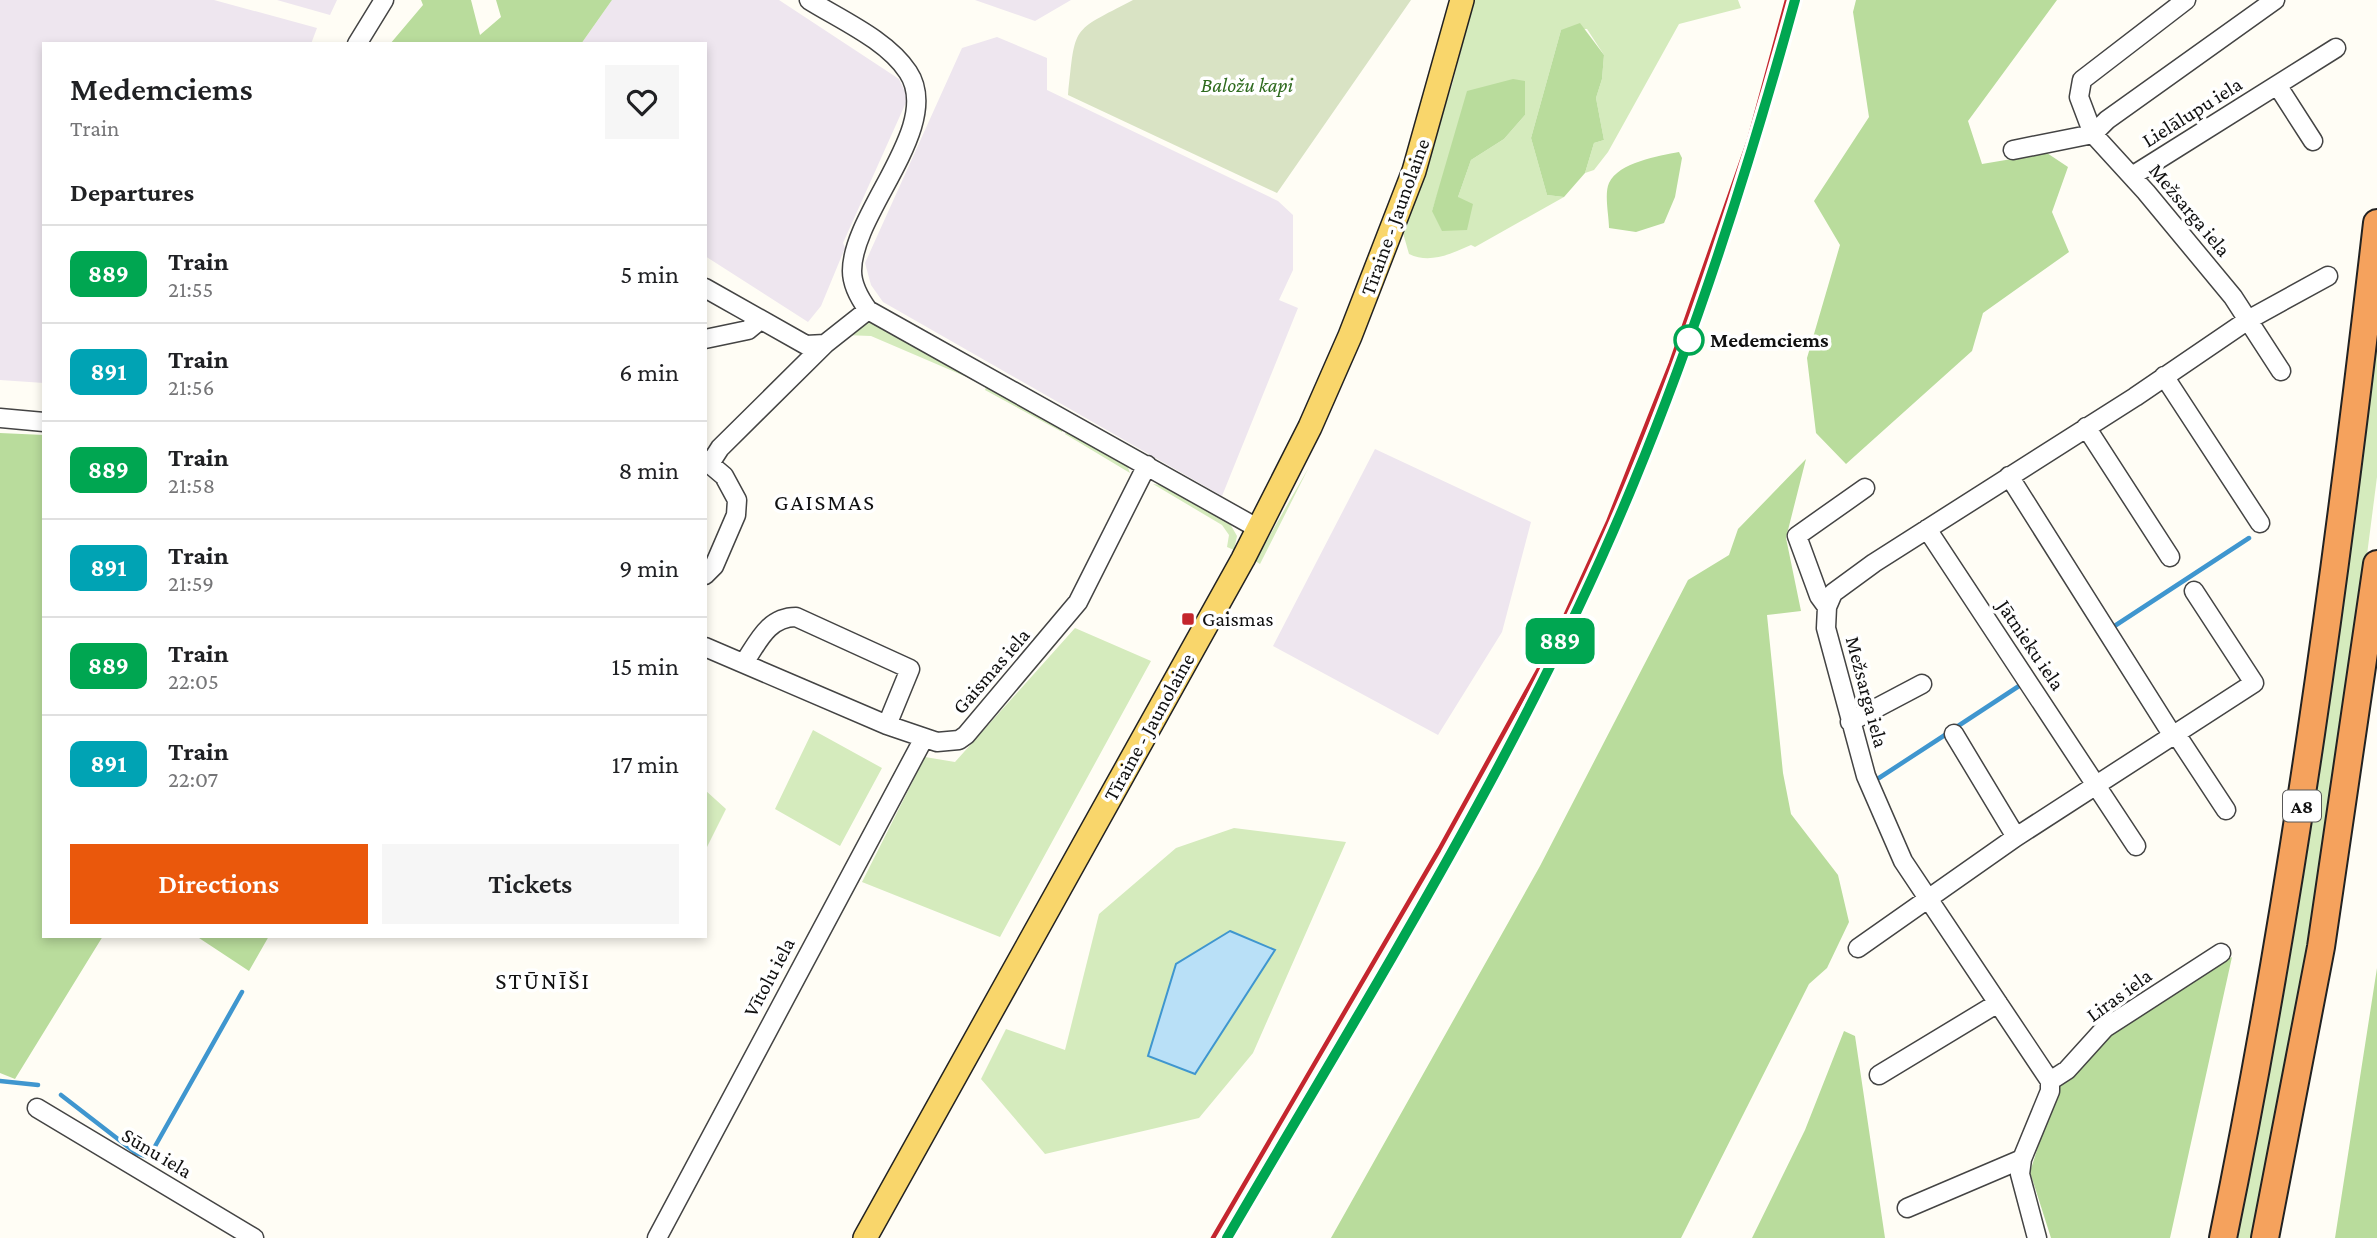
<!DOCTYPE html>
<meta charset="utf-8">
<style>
body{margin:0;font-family:"Crimson Pro",serif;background:#f6f6f6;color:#202124;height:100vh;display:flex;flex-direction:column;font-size:26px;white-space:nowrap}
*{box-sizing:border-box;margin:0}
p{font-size:23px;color:#757577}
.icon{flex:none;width:38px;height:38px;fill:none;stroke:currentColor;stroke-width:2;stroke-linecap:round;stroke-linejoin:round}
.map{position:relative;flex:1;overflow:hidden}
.side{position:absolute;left:42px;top:42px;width:665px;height:896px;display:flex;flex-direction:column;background:#fff;border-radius:0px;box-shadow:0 4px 10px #0003}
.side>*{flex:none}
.badge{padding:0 14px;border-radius:10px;font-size:24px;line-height:46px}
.map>.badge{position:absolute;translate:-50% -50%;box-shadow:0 0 0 4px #fff}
h2{padding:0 28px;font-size:26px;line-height:63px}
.round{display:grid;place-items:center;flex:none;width:74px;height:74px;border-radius:0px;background:#f6f6f6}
.head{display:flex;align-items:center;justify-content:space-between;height:119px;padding:0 28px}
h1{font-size:33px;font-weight:600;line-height:52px}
.cta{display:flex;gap:14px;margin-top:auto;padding:14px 28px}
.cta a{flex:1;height:80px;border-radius:0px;background:#ea580c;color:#fff;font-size:28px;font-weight:600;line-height:80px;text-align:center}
.cta a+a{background:#f6f6f6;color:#202124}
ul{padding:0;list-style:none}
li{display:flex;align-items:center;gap:21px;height:98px;padding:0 28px;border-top:2px solid #e0e0e0}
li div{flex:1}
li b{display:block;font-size:26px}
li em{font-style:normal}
li .badge{min-width:77px;font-weight:700;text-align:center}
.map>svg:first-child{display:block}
</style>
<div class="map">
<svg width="2377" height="1238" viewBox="0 0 2377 1238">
<rect width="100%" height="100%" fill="#fffdf5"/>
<path fill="#eee6ef" d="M0 0H214L317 28 311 44H44V383L0 380Z
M277 0H337L330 15Z
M612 0H779L899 79 908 98 843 243 845 248 821 306 808 322 705 256V44H581Z
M975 0H1071L1035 21Z
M997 37 1047 58V90L1278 201 1293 215V270L1279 300 1298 308 1222 496 883 302 871 285 865 263 962 48Z
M1375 449 1531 522 1502 632 1438 735 1273 646Z"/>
<path fill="#d5ebbd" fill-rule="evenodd" d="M1474 0H1738L1741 8 1679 24 1608 152 1594 170 1585 173 1594 143 1604 140 1596 98 1602 79 1604 55 1587 29 1561 30 1531 138 1547 195 1564 197 1475 247 1471 245C1451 254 1430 264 1409 254L1403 233 1452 85ZM1522 91 1525 115 1504 139 1471 160 1458 197 1432 211 1450 156Z
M861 320 877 324 976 381 871 336 844 335Z
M2377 330V477L2359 617 2300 1007 2253 1238H2236C2301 938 2342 635 2377 330Z
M986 387 1063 430 1062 432 985 390Z
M1067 431 1127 465 1130 473 1065 434Z
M1309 467 1260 564 1255 561Z
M1153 484 1161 485 1229 522 1237 536 1234 550 1227 547 1229 535 1222 525Z
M1075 628 1151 661 1000 937 862 882 925 757 955 762Z
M813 730 882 768 840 846 775 809Z
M705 790 726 809 705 851Z
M1234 828 1346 842 1253 1053 1199 1118 1045 1154 981 1079 1006 1029 1065 1050 1099 914 1176 848Z"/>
<path fill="#b9dc9c" d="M421 0H471L480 35 501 17 496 0H612L581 44H390L423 5Z
M1856 0H2057L1968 121 1982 164 2047 153 2068 167 2052 212 2069 252 1983 313 1972 351 1846 464 1816 433 1807 358 1840 245 1814 201 1869 117 1853 12Z
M1580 23 1604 55 1602 79 1596 98 1604 140 1594 143 1585 173 1564 197 1547 195 1531 138 1561 30Z
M1513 79 1525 81V115L1504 139 1471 160 1458 197 1473 204 1467 230 1442 231 1432 211 1467 91Z
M1679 152 1682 158 1675 197 1664 223 1636 232 1609 228C1609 216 1604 194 1609 183 1619 162 1659 156 1679 152Z
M0 433 44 435V936H103L15 1079 0 1073Z
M1806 459 1786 538 1801 611 1767 615 1783 773 1791 814 1838 875 1849 922 1827 968 1809 984 1681 1238H1331L1540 866 1688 580 1729 555 1738 529Z
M196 936H269L249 971Z
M2232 957 2170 1238H2051L2030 1172 2057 1087 2114 1028Z
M2377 968V1238H2335Z
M1844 1031 1855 1036 1885 1238H1752L1805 1130Z"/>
<path fill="#d9e3c4" d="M1133 0H1411L1277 193 1068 95C1076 24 1070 33 1133 0Z"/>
<path fill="#b9e0f7" stroke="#3f96cf" stroke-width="2" d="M1230 931 1275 950 1195 1074 1148 1056 1176 964Z"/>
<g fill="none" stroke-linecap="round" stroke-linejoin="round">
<path stroke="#3f96cf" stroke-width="4.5" d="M2113 627 2249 538
M1955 728 2022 684
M1879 778 1948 733
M0 1081 38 1085
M61 1095 136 1153 149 1157 242 992"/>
<g stroke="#444" stroke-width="21">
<path id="minor" d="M809 0C841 20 887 40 908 72 944 126 852 212 852 271 852 286 860 299 868 310L1259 529
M2186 0 2082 80 2079 97 2093 134 2146 192 2233 297 2281 371
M357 44 384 0
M2277 85 2313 141
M2013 150 2093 134 2107 120 2275 0
M2132 176 2336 48
M705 288 806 345 825 344
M705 339 748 330 759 321
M2164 376 2260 523
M0 418 44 422
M2086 427 2170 557
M705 460 724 476 737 500 736 515 714 566 705 575
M711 462 720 448 825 344 868 310
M2009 476 2173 736
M1927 529 2136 846
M1827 607 1819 596 1797 536 1865 488
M705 647 887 725 937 742 959 740 966 735 1078 602 1147 465
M744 663C758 642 768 617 796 617L910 669 887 725
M1850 722 1922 684
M1954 734 2016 837
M2176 734 2226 810
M1858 948 2016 837 2254 683 2194 591
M1879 1075 1998 1003
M2050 1081 2067 1070 2105 1028 2221 953
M37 1108 254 1238
M1907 1208 2022 1159
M657 1238 924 738
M2037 1238 2020 1174 2022 1159 2050 1091V1081L1903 861 1866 776 1826 628 1827 607 1833 593 1874 563 2135 397 2248 320 2328 276"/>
</g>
<g stroke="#222" stroke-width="26">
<path id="major" d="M865 1238 1243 559 1310 427 1350 336 1414 171 1462 0"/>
</g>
<g stroke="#222" stroke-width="30">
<path id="highway" d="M2223 1238C2292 902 2338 563 2377 223
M2265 1238 2321 947 2377 564"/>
</g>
<use href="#minor" stroke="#fff" stroke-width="18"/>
<use href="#major" stroke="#f9d66b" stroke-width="23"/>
<use href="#highway" stroke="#f5a25d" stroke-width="26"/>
<path stroke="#c4262e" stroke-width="4.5" d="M1213 1238 1439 850 1552 645 1608 522 1671 363 1749 140 1787 0
M1227 1238 1440 874 1513 736"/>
</g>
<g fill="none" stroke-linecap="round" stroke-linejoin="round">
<g stroke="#fff" stroke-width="16">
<path id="line" d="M1227 1238C1371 991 1525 747 1634 482 1699 325 1750 164 1795 0"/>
</g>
<use href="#line" stroke="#00a651" stroke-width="10"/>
</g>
<circle fill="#fff" stroke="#00a651" stroke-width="3.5" cx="1689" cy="340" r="14"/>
<rect fill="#c4262e" stroke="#fff" stroke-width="2.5" x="1181" y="612" width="14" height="14" rx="3.5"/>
<g text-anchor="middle" stroke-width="7" stroke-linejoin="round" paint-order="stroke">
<rect fill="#fff" stroke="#585858" stroke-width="2" x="2283" y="790.5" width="38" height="31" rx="5"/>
<g font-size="19" font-weight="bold" fill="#111">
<text x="2302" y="813">A8</text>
</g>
<g font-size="21" font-style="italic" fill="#2f6b1f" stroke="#fff">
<text x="1247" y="92">Baložu kapi</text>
</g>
<g font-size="21" fill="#111" stroke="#fff">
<text transform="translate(2192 112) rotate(-32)" y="7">Lielālupu iela</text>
<text transform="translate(2190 210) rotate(50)" y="7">Mežsarga iela</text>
<text transform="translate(1395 217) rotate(-70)" y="7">Tīraine - Jaunolaine</text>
<text transform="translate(2031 645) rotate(56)" y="7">Jātnieku iela</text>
<text transform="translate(991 671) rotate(-49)" y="7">Gaismas iela</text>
<text transform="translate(1867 692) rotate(75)" y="7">Mežsarga iela</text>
<text transform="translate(1149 727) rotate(-61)" y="7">Tīraine - Jaunolaine</text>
<text transform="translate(769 977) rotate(-62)" y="7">Vītolu iela</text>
<text transform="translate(2119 995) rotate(-36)" y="7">Liras iela</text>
<text transform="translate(157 1153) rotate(31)" y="7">Sūnu iela</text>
</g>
<g font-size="21" font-weight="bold" fill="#111" stroke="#fff" text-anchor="start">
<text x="1710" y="347">Medemciems</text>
</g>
<g font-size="21" fill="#111" stroke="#fff" text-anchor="start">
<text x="1202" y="626">Gaismas</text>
</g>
<g font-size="23" letter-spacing="2" fill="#111" stroke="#fff">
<text x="825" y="510">GAISMAS</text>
</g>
<g font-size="24" letter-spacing="2" fill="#111" stroke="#fff">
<text x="543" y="989">STŪNĪŠI</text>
</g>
</g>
</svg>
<b class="badge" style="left:1560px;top:641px;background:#00a651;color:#fff">889</b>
<section class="side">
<div class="head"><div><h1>Medemciems</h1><p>Train</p></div><a class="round"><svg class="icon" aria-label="heart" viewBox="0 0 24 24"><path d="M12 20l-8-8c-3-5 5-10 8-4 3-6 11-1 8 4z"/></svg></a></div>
<h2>Departures</h2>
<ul>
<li><span class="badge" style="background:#00a651;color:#fff">889</span><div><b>Train</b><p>21:55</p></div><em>5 min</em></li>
<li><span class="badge" style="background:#00a3b4;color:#fff">891</span><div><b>Train</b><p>21:56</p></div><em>6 min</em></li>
<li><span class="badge" style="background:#00a651;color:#fff">889</span><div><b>Train</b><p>21:58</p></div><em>8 min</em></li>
<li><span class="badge" style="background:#00a3b4;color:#fff">891</span><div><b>Train</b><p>21:59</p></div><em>9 min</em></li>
<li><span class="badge" style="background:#00a651;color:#fff">889</span><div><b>Train</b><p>22:05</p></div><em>15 min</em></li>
<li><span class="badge" style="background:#00a3b4;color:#fff">891</span><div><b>Train</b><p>22:07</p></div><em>17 min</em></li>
</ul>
<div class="cta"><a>Directions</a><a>Tickets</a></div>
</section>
</div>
